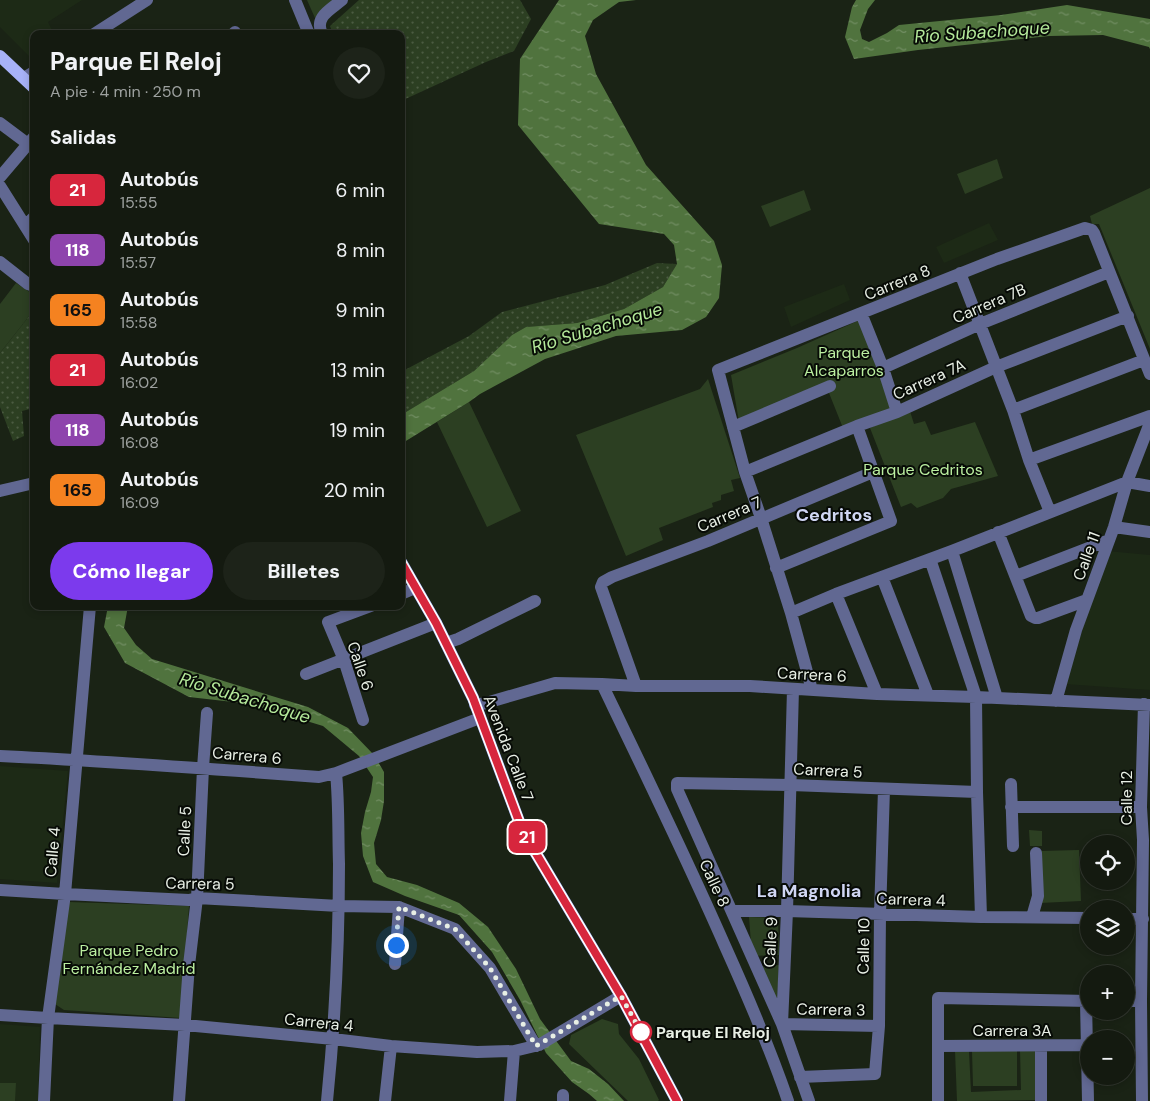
<!DOCTYPE html>
<html lang="es">
<meta charset="utf-8">
<style>
body{margin:0;font-family:"DM Sans",sans-serif;background:#1d2319;color:#f1f3f6;height:100vh;display:flex;flex-direction:column;font-size:19px;white-space:nowrap}
*{box-sizing:border-box;margin:0}
p{font-size:16px;color:#9da19f}
.icon{flex:none;width:28px;height:28px;fill:none;stroke:currentColor;stroke-width:2;stroke-linecap:round;stroke-linejoin:round}
.map{position:relative;flex:1;overflow:hidden}
.panel{position:absolute;left:30px;top:30px;width:375px;height:580px;display:flex;flex-direction:column;background:#141a10;border-radius:10px;box-shadow:0 2px 8px #0003,0 0 0 1px #333830}
.panel>*{flex:none}
.badge{padding:0 10px;border-radius:8px;font-size:18px;line-height:32px}
.fabs{position:absolute;left:1080px;top:835px;display:grid;gap:10px}
.fabs a{display:grid;place-items:center;width:55px;height:55px;border-radius:50%;background:#141a10;box-shadow:0 2px 8px #0003,0 0 0 1px #333830;font-size:25px}
.you{position:absolute;width:25px;height:25px;margin:-12px;border:4px solid #fff;border-radius:50%;background:#1a73e8;box-shadow:0 0 0 8px #1a73e833}
.map>.badge{position:absolute;translate:-50% -50%;box-shadow:0 0 0 2px #fff}
h2{padding:0 20px;font-size:19px;line-height:45px}
.round{display:grid;place-items:center;flex:none;width:52px;height:52px;border-radius:26px;background:#1d2319}
.summary{display:flex;align-items:center;justify-content:space-between;height:85px;padding:0 20px}
h1{font-size:24px;font-weight:800;line-height:38px}
.action{display:flex;gap:10px;margin-top:auto;padding:10px 20px}
.action a{flex:1;height:58px;border-radius:30px;background:#7c3aed;color:#fff;font-size:20px;font-weight:800;line-height:58px;text-align:center}
.action a+a{background:#1d2319;color:#f1f3f6}
ul{padding:0;list-style:none}
li{display:flex;align-items:center;gap:15px;height:60px;padding:0 20px}
li div{flex:1}
li b{display:block;font-size:19px}
li em{font-style:normal}
li .badge{min-width:55px;font-weight:700;text-align:center}
.map>svg:first-child{display:block}
</style>
<div class="map">
<svg width="1150" height="1101" viewBox="0 0 1150 1101">
<defs>
<pattern id="grass-dots" width="8" height="8" patternUnits="userSpaceOnUse" patternTransform="scale(1.25)"><rect width="8" height="8" fill="#2c3f22"/><path d="M2 2h.1M6 6h.1" fill="none" stroke="#4b5b42" stroke-width="1.8" stroke-linecap="round"/></pattern>
<pattern id="water-ripples" width="26" height="14" patternUnits="userSpaceOnUse" patternTransform="scale(1.25)"><rect width="26" height="14" fill="#50733e"/><path d="M2 4q2-2 4 0t4 0M15 11q2-2 4 0t4 0" fill="none" stroke="#728e63"/></pattern>
</defs>
<rect width="100%" height="100%" fill="#1a2315"/>
<path fill="#1d2a16" d="M0 0H82L48 22 54 34H34V61L0 27Z
M989 223 998 240 944 263 936 247Z
M844 284 850 300 791 327 784 307Z
M1107 551 1150 555V690L1065 684Z
M0 766 68 771 57 883 0 879Z
M0 1024 40 1027 38 1101H0Z"/>
<path fill="url(#grass-dots)" d="M359 0H520L531 19 514 51 486 62 401 101V34H333L330 26Z
M657 263 677 264 663 287 624 309 577 323 526 327 512 335 474 371 401 415V372L469 336 502 312 605 285Z
M34 310V408L22 411 24 436 13 441 0 407V353Z"/>
<path fill="#2c3f22" d="M307 0H339L315 18Z
M997 159 1003 178 965 194 957 174Z
M1150 188V349L1099 224H1092L1090 216Z
M804 190 811 210 770 227 761 206Z
M16 283 34 295V310L0 353V304Z
M862 319 894 410 843 428 827 388 739 422 731 375 797 348Z
M708 379 740 478 731 480 734 491 721 495V500L712 503 713 507 659 528 663 540 626 556 576 435 700 389Z
M469 402 521 511 487 527 437 422Z
M909 408 914 424 925 421 931 435 975 422 998 476 951 489 943 498 917 508 911 503 901 507 870 428Z
M1029 830 1042 831V846H1030Z
M1079 850 1081 901 1040 903V851Z
M69 902 189 906 181 1018 64 1010 55 1004Z
M749 917 778 918 779 955 752 956Z
M779 965 777 1002 761 966Z
M602 1019 618 1024 619 1034 639 1059 659 1100 658 1101H628L569 1044 571 1035Z
M1017 1049V1086H973L972 1051Z
M1036 1049V1100L957 1101 955 1051H969L971 1092 1021 1090 1020 1050Z
M0 1083H16L15 1101H0Z"/>
<path fill="url(#water-ripples)" d="M559 0H636L619 2 593 20 585 36 596 74 646 165 714 241 722 265 719 298 706 317 682 330 616 336 545 359 480 394 469 402 401 444V415L474 371 512 335 526 327 577 323 624 309 663 287 677 264 674 245 664 234 599 224 518 125 520 59Z
M856 0H875L868 9 860 30 862 39 869 42 887 33 899 25 1001 15 1067 5 1150 19V49L1149 47 1103 35 1049 36 918 50 854 59 845 37 852 7Z
M108 606H128L124 628 136 645 152 659 308 707 348 728 374 755 384 772V801L381 820 374 843 376 864 387 877 417 885 459 903 488 927 516 969 540 1019 571 1061 589 1069 608 1084 624 1101H597L589 1094 572 1082 546 1053 520 1000 492 952 459 915 405 896 373 882 363 856 361 833 365 812 371 792 373 777 359 756 323 726 251 704 189 697 125 663 104 627Z"/>
<g fill="none" stroke-linecap="round" stroke-linejoin="round">
<path stroke="#616892" stroke-width="12" d="M295 0 309 34
M94 34 147 0
M233 34 235 32
M322 34C314 17 330 10 342 0
M24 78 34 72
M0 123 28 144
M0 177 34 137
M0 186 34 240
M25 226 34 217
M0 262 28 284 34 286
M960 273 1013 410 1029 460 1050 512
M861 313 883 368 897 412
M883 368 980 324 1109 272
M1013 410 1144 360
M733 427 830 386
M1029 460 1150 416
M745 472 857 426 897 412 996 367 1128 316
M0 491 34 483
M1114 527 1150 532
M998 532 1031 616 1035 618H1038L1087 600
M952 551 997 698
M930 559 976 697 977 792 981 917
M776 568 891 521 857 426
M1016 576 1109 540
M882 577 928 695
M401 594 415 588
M836 594 877 694
M791 613 836 594 952 551 1127 482 1150 486
M446 643 458 639 535 601
M306 674 436 623
M602 684C644 771 686 857 725 946 748 997 770 1048 788 1101
M636 686 601 587 603 582 612 577 708 541 873 472
M793 689 787 911 782 1024 809 1101
M812 690 791 613 761 518 745 472 718 370 997 259 1085 228 1092 230 1094 233 1150 374
M1056 701 1076 630 1114 527 1127 482 1150 423
M475 705 486 703 555 683 602 684 636 686H750L877 694 976 697 1150 705
M363 720 344 660 328 622 371 606
M0 756C107 761 213 769 319 777L336 773 480 718
M1011 784 1013 846
M1011 807H1141
M0 890 65 894 189 900 197 898 339 906 399 907 455 929 490 968 536 1046
M732 911H787L981 917 1089 918
M1032 917 1038 896 1036 853
M1126 919H1143
M395 964 399 907
M1086 1001 1088 1101
M1126 1001H1141
M0 1015 48 1018 185 1025 333 1039 391 1046 477 1052 514 1051 539 1045 621 996
M782 1024 677 789V783L791 785 977 792
M782 1024 879 1026
M938 1046 1086 1045
M800 1077 875 1074 879 1026 880 914 884 789
M563 1095V1101
M44 1101 48 1018 65 894 90 606
M179 1101 189 965 197 898 203 768 207 713
M327 1101C335 1022 339 943 339 864 338 834 339 803 336 773
M385 1101 391 1046
M510 1101 514 1051
M938 1101V998L1089 1001
M1041 1101V1046
M1142 1101 1141 1001 1143 840 1141 807 1144 704"/>
<path stroke="#a7b2f8" stroke-width="12" d="M0 56 34 88
M401 562 436 623 473 698 520 824 528 840 621 996 677 1101"/>
</g>
<g fill="none" stroke-linecap="round" stroke-linejoin="round">
<g stroke="#fff" stroke-width="11">
<path id="line" d="M401 562 436 623 473 698 520 824 528 840 621 996 677 1101"/>
</g>
<use href="#line" stroke="#d7263d" stroke-width="8"/>
<path stroke="#e8efe5" stroke-width="5" stroke-dasharray="0 9" d="M396 945 399 907 455 929 490 968 536 1046 621 996 641 1032"/>
</g>
<circle fill="#fff" stroke="#d7263d" stroke-width="2.5" cx="641" cy="1032" r="10"/>
<g text-anchor="middle" stroke-width="4" stroke-linejoin="round" paint-order="stroke">
<g font-size="16" fill="#e8efe5" stroke="#070b06">
<text transform="translate(897 282) rotate(-22)" y="6">Carrera 8</text>
<text transform="translate(989 303) rotate(-23)" y="6">Carrera 7B</text>
<text transform="translate(929 379) rotate(-24)" y="6">Carrera 7A</text>
<text transform="translate(729 514) rotate(-23)" y="6">Carrera 7</text>
<text transform="translate(1086 556) rotate(-70)" y="6">Calle 11</text>
<text transform="translate(361 666) rotate(71)" y="6">Calle 6</text>
<text transform="translate(812 674) rotate(3)" y="6">Carrera 6</text>
<text transform="translate(509 748) rotate(69)" y="6">Avenida Calle 7</text>
<text transform="translate(247 755) rotate(5)" y="6">Carrera 6</text>
<text transform="translate(828 770) rotate(3)" y="6">Carrera 5</text>
<text transform="translate(1126 798) rotate(-90)" y="6">Calle 12</text>
<text transform="translate(184 831) rotate(-87)" y="6">Calle 5</text>
<text transform="translate(52 852) rotate(-85)" y="6">Calle 4</text>
<text transform="translate(200 883) rotate(1)" y="6">Carrera 5</text>
<text transform="translate(715 883) rotate(65)" y="6">Calle 8</text>
<text transform="translate(911 899) rotate(2)" y="6">Carrera 4</text>
<text transform="translate(770 942) rotate(-87)" y="6">Calle 9</text>
<text transform="translate(863 946) rotate(-89)" y="6">Calle 10</text>
<text transform="translate(831 1009) rotate(1)" y="6">Carrera 3</text>
<text transform="translate(319 1022) rotate(6)" y="6">Carrera 4</text>
<text x="1012" y="1036">Carrera 3A</text>
</g>
<g font-size="16" fill="#bbefa0" stroke="#070b06">
<text x="844" y="358">Parque<tspan x="844" dy="18">Alcaparros</tspan></text>
<text x="923" y="475">Parque Cedritos</text>
<text x="129" y="956">Parque Pedro<tspan x="129" dy="18">Fernández Madrid</tspan></text>
</g>
<g font-size="16" font-weight="bold" fill="#e8efe5" stroke="#070b06" text-anchor="start">
<text x="656" y="1038">Parque El Reloj</text>
</g>
<g font-size="18" font-style="italic" fill="#b5ea9b" stroke="#070b06">
<text transform="translate(982 32) rotate(-4)" y="6">Río Subachoque</text>
<text transform="translate(597 328) rotate(-17)" y="6">Río Subachoque</text>
<text transform="translate(245 698) rotate(17)" y="6">Río Subachoque</text>
</g>
<g font-size="18" font-weight="bold" fill="#d0d6f3" stroke="#070b06">
<text x="834" y="521">Cedritos</text>
<text x="809" y="897">La Magnolia</text>
</g>
</g>
</svg>
<div class="fabs">
<a><svg class="icon" aria-label="locate" viewBox="0 0 24 24"><circle cx="12" cy="12" r="6"/><path d="M12 2v4M12 18v4M2 12h4M18 12h4"/></svg></a>
<a><svg class="icon" aria-label="layers" viewBox="0 0 24 24"><path d="M12 4l9 5-9 5-9-5zM3 14l9 5 9-5"/></svg></a>
<a>+</a>
<a>−</a>
</div>
<div class="you" style="left:396px;top:945px"></div>
<b class="badge" style="left:527px;top:837px;background:#d7263d;color:#fff">21</b>
<section class="panel">
<div class="summary"><div><h1>Parque El Reloj</h1><p>A pie · 4 min · 250 m</p></div><a class="round"><svg class="icon" aria-label="heart" viewBox="0 0 24 24"><path d="M12 20l-8-8c-3-5 5-10 8-4 3-6 11-1 8 4z"/></svg></a></div>
<h2>Salidas</h2>
<ul>
<li><span class="badge" style="background:#d7263d;color:#fff">21</span><div><b>Autobús</b><p>15:55</p></div><em>6 min</em></li>
<li><span class="badge" style="background:#8e44ad;color:#fff">118</span><div><b>Autobús</b><p>15:57</p></div><em>8 min</em></li>
<li><span class="badge" style="background:#f58220;color:#111">165</span><div><b>Autobús</b><p>15:58</p></div><em>9 min</em></li>
<li><span class="badge" style="background:#d7263d;color:#fff">21</span><div><b>Autobús</b><p>16:02</p></div><em>13 min</em></li>
<li><span class="badge" style="background:#8e44ad;color:#fff">118</span><div><b>Autobús</b><p>16:08</p></div><em>19 min</em></li>
<li><span class="badge" style="background:#f58220;color:#111">165</span><div><b>Autobús</b><p>16:09</p></div><em>20 min</em></li>
</ul>
<div class="action"><a>Cómo llegar</a><a>Billetes</a></div>
</section>
</div>
